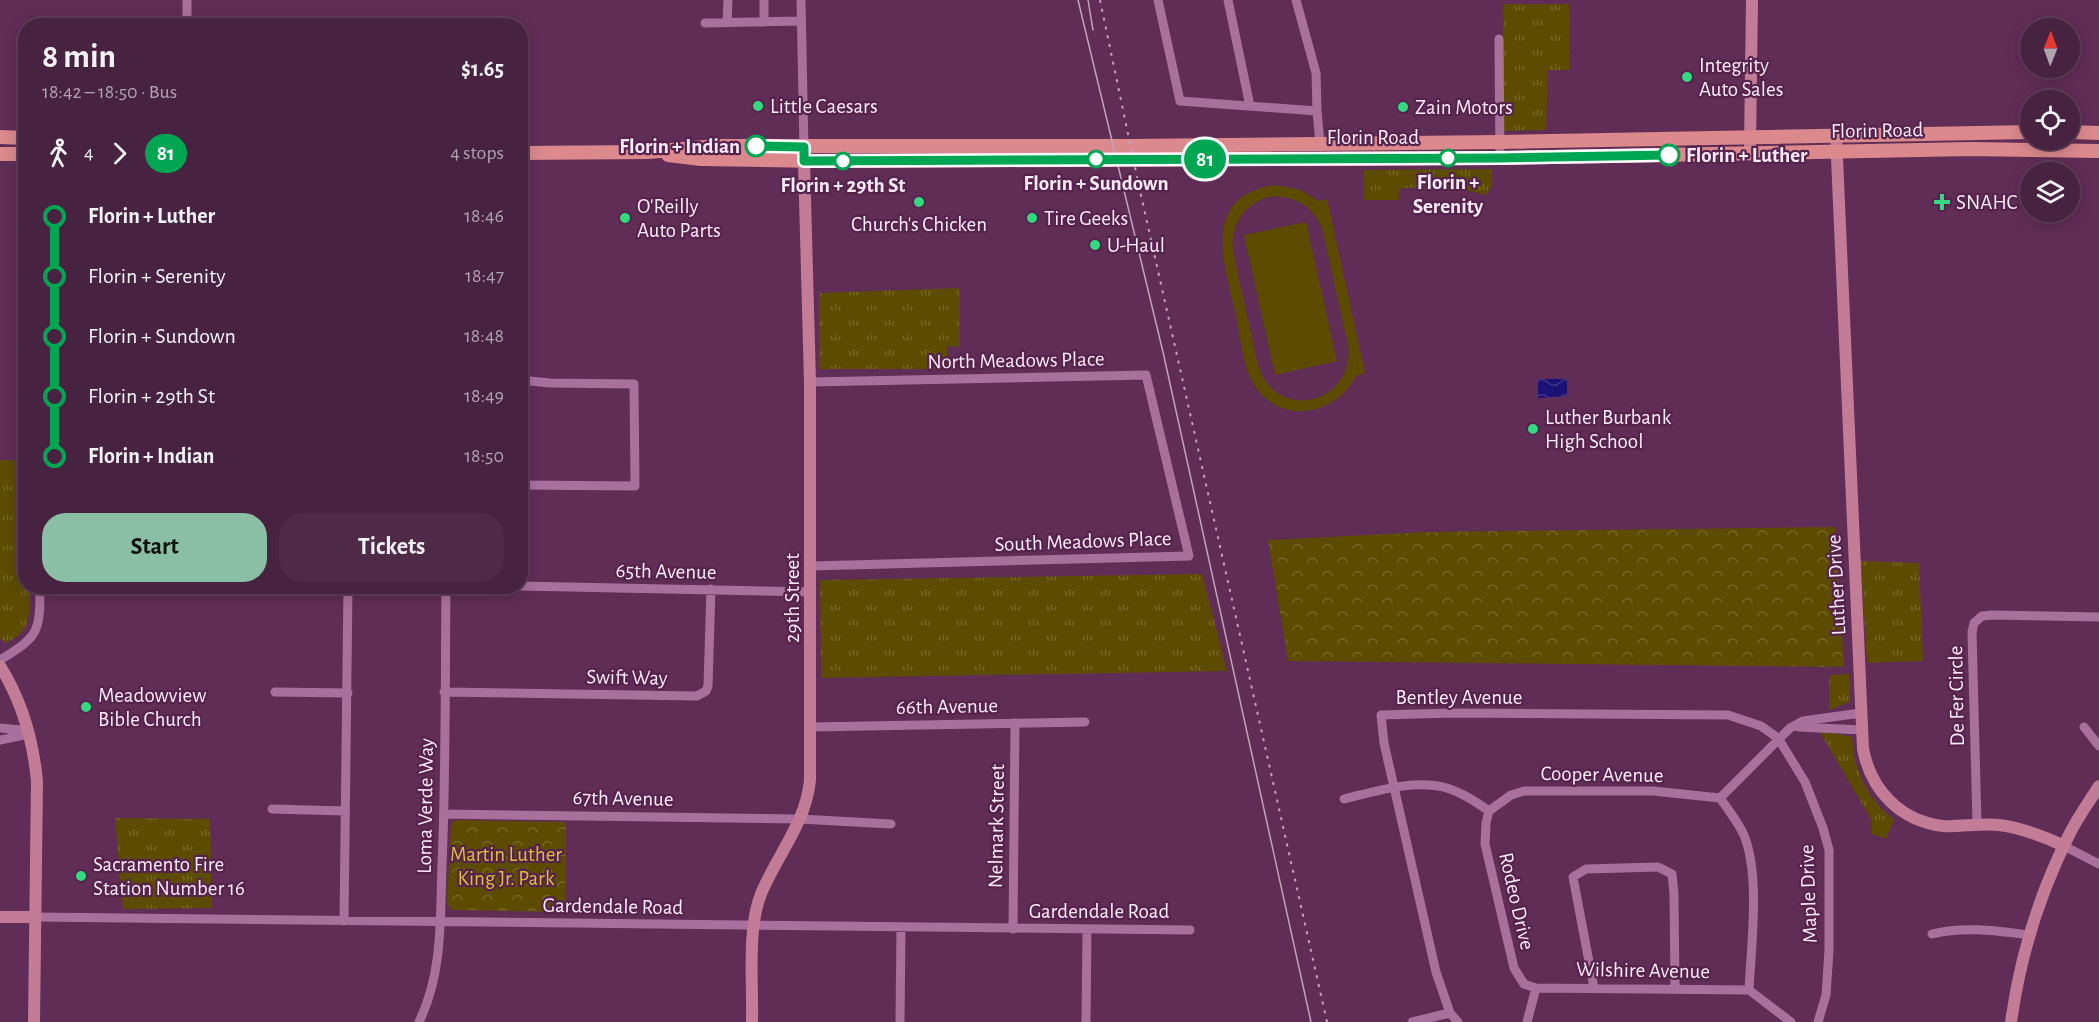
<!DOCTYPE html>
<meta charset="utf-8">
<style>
body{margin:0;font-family:"Alegreya Sans",sans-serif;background:#4f2a48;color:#f1f3f6;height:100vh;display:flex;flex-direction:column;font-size:22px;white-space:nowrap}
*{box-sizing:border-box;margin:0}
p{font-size:20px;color:#b1a4b1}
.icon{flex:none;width:33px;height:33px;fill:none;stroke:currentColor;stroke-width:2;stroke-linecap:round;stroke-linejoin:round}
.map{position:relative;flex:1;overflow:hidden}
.side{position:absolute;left:18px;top:18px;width:510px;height:576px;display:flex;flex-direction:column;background:#482241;border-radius:24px;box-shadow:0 3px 15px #0003,0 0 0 2px #603f5a}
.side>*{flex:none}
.badge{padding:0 12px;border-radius:20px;font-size:21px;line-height:39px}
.needle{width:39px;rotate:1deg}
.buttons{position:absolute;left:2020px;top:18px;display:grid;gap:12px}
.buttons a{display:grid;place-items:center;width:60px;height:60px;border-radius:50%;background:#482241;box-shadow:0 3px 15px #0003,0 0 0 2px #603f5a;font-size:30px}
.map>.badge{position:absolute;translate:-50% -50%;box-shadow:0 0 0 3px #fff}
.legs{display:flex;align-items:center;gap:9px;height:66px;padding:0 24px;font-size:20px}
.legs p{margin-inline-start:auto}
.head{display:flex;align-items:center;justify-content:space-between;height:102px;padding:0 24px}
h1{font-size:33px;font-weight:700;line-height:45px}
.button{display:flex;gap:12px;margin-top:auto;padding:12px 24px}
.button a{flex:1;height:69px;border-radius:24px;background:#8abfa5;color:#111;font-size:24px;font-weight:700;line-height:69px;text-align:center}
.button a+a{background:#4f2a48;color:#f1f3f6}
ul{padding:0 24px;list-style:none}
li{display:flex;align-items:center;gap:21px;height:60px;font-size:22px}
li i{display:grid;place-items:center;width:9px;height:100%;margin:0 8px;background:currentColor}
li i::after{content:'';width:15px;height:15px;margin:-8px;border:4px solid;border-radius:50%;background:#482241}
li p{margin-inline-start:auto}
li:first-child i{background:linear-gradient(#0000 50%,currentColor 0)}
li:last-child i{background:linear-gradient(currentColor 50%,#0000 0)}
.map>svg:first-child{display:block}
</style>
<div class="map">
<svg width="2099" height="1022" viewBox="0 0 2099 1022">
<defs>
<pattern id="grass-tufts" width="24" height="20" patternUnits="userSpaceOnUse" patternTransform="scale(1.5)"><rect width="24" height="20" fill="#5d4c00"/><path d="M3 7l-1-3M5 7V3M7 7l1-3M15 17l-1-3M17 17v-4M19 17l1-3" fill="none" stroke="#756626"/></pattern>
<pattern id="park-crowns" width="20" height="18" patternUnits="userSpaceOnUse" patternTransform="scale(1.5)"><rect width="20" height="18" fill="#5d4c00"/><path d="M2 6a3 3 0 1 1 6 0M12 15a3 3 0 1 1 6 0" fill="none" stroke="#756626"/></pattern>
<pattern id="water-waves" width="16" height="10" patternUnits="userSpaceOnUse" patternTransform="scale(1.5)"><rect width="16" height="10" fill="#1c1276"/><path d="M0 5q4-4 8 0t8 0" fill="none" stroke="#3e358a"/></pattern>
</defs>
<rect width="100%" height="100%" fill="#602d57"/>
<path fill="url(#grass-tufts)" d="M1504 4H1569V70H1548L1546 130 1503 131 1500 122Z
M1491 169C1493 180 1493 186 1486 195 1456 187 1430 185 1399 189V200H1364V170Z
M960 288V347L947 346V369H819V293Z
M0 460 25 461 26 586 30 587C29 612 33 632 5 643L0 638Z
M1861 561 1919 563 1923 661 1867 663Z
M1202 574 1227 671 821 678 820 580Z
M1849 674 1850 702 1829 710V675Z
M1824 731 1852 737C1854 772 1867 798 1894 820L1886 839 1872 834V821L1820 732Z
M115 818 210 819 212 908 123 909Z"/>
<path fill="url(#park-crowns)" d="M1835 527 1844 667 1288 661 1268 540 1426 532Z
M456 820 566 822 565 912 452 910 447 903 451 824Z"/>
<path fill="#5d4c00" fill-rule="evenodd" d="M1275 185 1301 190 1318 201 1327 199 1365 373 1356 376C1337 415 1281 426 1255 386 1242 367 1241 338 1236 316 1225 265 1199 196 1275 185ZM1268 197C1294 194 1316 207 1323 232L1348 345C1355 405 1276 423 1258 365L1233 252C1230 226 1243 205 1268 197Z
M1306 222 1337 361 1275 375 1244 235Z"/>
<path fill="url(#water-waves)" d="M1538 379H1567V396L1538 398Z"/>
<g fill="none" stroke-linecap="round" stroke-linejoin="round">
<path stroke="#a9709d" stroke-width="9" d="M801 0 804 150
M1158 0 1180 101 1317 111
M1228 0 1250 106
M1296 0 1316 73 1317 111 1320 144
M727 22 728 0
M764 22V0
M705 23 801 21
M187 26V0
M1499 39 1500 158
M520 380 550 383 634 384 635 486 520 485
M810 382 1146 375 1189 556 811 566
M520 586 811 592
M0 660C39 636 40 633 40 586
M275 692 348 693
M444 692 697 696 706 691 708 686 711 589
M811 727 1085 722
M1798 727 1862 730
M2084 727 2099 746
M0 728 21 730 29 734
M0 740 29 734
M1720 798C1728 809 1737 821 1743 833 1761 873 1751 946 1749 990
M1720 798 1790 728 1803 721 1861 713
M1344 799C1377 791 1414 779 1447 788 1463 793 1476 802 1489 811
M272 809 345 811
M1489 811 1486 823 1485 844 1514 968 1524 984 1536 988 1749 990
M1489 811 1511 795 1524 791H1653L1720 798
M444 814 800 819 891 824
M1977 824 1972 632 1974 623 1982 616 1992 615 2099 617
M2064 846 2099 864
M36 917 1190 930
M344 921 348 586
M1013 929 1015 723
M1932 934C1965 926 1997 931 2029 935
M1594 988 1573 877 1586 869 1658 867 1672 874 1674 894 1675 988
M1749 990 1791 1022
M419 1022C443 973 440 919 442 865 446 772 445 679 446 586
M900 1022 901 927
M1086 1022 1087 929
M1412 1022 1450 1013
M1458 1022 1450 1013 1436 972 1384 743 1381 715 1452 713 1728 715 1761 726 1778 738 1805 782 1823 828 1829 850V950L1826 995 1818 1022
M1527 1022 1536 988"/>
<path stroke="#c27c95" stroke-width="12" d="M1836 135 1863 749C1871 790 1900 821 1943 826 1962 827 1980 823 1999 825 2022 828 2043 836 2064 846
M1750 146 1752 0
M0 666C22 701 33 740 37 781L34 1022
M0 917H36
M752 1022C753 984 747 928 761 894 777 855 806 823 810 780V382L804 161
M2011 1022C2020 957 2040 892 2070 833 2078 817 2089 802 2099 786"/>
<path stroke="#db898c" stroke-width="14" d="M2070 132 2099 133
M0 137 26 138
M520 153 648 152 716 146H1130L1500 142 2031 132
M0 154H26
M668 155 701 159 819 161 1500 158 1971 149 2099 151"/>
<path stroke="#c3a3bc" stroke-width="1.5" d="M1078 0 1163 352 1311 1022
M1088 0 1093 30"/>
<path stroke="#c3a3bc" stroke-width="2" stroke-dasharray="3 6" stroke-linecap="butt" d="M1100 0 1140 191 1327 1022"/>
</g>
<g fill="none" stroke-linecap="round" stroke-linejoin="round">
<g stroke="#fff" stroke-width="14">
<path id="line-1" d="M756 146 804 147V161L1500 158 1669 155"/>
</g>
<use href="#line-1" stroke="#00a651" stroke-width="9"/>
</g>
<g fill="#34d881" stroke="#55234c" stroke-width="2">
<circle cx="1687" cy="77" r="6"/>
<circle cx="758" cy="106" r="6"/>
<circle cx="1403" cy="107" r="6"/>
<circle cx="919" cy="202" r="6"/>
<path d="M1939 193h6v6h6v6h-6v6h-6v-6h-6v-6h6z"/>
<circle cx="625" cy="218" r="6"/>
<circle cx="1032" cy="218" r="6"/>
<circle cx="1095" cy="245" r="6"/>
<circle cx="1533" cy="429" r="6"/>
<circle cx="86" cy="707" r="6"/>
<circle cx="81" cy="876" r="6"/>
</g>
<g fill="#fff" stroke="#00a651" stroke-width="3">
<circle cx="756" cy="146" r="10"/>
<circle cx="1669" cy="155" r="10"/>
<circle cx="1448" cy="158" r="8"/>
<circle cx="1096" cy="159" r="8"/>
<circle cx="843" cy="161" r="8"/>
</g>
<g text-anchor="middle" stroke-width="4.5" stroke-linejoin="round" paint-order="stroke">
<g font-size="21" fill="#feeaf9" stroke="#55234c" text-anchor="start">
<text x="1699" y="72">Integrity<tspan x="1699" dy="24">Auto Sales</tspan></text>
<text x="770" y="113">Little Caesars</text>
<text x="1415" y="114">Zain Motors</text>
<text x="1956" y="209">SNAHC</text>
<text x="637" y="213">O'Reilly<tspan x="637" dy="24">Auto Parts</tspan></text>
<text x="1044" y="225">Tire Geeks</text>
<text x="919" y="231" text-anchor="middle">Church's Chicken</text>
<text x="1107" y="252">U-Haul</text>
<text x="1545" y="424">Luther Burbank<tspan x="1545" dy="24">High School</tspan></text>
<text x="98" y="702">Meadowview<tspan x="98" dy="24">Bible Church</tspan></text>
<text x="93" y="871">Sacramento Fire<tspan x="93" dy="24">Station Number 16</tspan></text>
</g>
<g font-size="21" fill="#feeaf9" stroke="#55234c">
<text transform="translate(1877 130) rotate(-1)" y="7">Florin Road</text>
<text x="1373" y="144">Florin Road</text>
<text transform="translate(1016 360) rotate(-1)" y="7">North Meadows Place</text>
<text transform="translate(1083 541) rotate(-2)" y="7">South Meadows Place</text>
<text transform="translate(666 571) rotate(1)" y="7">65th Avenue</text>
<text transform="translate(1836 585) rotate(-93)" y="7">Luther Drive</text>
<text transform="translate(792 598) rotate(-90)" y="7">29th Street</text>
<text transform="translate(627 677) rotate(1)" y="7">Swift Way</text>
<text transform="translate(1956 696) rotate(-91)" y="7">De Fer Circle</text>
<text x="1459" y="704">Bentley Avenue</text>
<text transform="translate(947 706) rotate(-1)" y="7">66th Avenue</text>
<text transform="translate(1602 774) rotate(1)" y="7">Cooper Avenue</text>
<text transform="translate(623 798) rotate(1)" y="7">67th Avenue</text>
<text transform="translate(425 806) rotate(-89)" y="7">Loma Verde Way</text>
<text transform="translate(996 826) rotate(-89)" y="7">Nelmark Street</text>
<text transform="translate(1808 894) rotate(-92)" y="7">Maple Drive</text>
<text transform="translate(1517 901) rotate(77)" y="7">Rodeo Drive</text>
<text transform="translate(613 906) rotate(1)" y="7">Gardendale Road</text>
<text x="1099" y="918">Gardendale Road</text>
<text transform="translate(1643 970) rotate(1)" y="7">Wilshire Avenue</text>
</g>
<g font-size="21" font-weight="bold" fill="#feeaf9" stroke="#55234c">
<text x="740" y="153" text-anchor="end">Florin + Indian</text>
<text x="1686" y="162" text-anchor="start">Florin + Luther</text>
<text x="1448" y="189">Florin +<tspan x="1448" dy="24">Serenity</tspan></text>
<text x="1096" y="190">Florin + Sundown</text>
<text x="843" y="192">Florin + 29th St</text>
</g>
<g font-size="21" fill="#dfbe37" stroke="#55234c">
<text x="506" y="861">Martin Luther<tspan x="506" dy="24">King Jr. Park</tspan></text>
</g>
</g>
</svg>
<div class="buttons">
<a><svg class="needle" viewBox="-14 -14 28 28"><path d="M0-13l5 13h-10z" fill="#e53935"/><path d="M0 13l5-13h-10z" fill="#b1a4b1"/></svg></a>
<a><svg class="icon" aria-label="locate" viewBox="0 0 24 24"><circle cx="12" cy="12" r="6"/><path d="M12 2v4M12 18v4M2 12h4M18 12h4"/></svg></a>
<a><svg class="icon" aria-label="layers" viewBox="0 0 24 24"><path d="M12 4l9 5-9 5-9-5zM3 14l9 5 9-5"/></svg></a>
</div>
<b class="badge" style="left:1205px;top:159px;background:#00a651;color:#fff">81</b>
<section class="side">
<div class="head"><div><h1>8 min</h1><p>18:42 – 18:50 · Bus</p></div><b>$1.65</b></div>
<div class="legs"><svg class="icon" aria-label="walk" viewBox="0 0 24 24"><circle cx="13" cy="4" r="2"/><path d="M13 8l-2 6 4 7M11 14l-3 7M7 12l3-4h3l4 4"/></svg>4<svg class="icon" aria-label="forward" viewBox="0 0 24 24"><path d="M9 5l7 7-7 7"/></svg><b class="badge" style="background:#00a651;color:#fff">81</b><p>4 stops</p></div>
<ul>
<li><i style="color:#00a651"></i><b>Florin + Luther</b><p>18:46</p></li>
<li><i style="color:#00a651"></i><span>Florin + Serenity</span><p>18:47</p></li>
<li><i style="color:#00a651"></i><span>Florin + Sundown</span><p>18:48</p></li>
<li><i style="color:#00a651"></i><span>Florin + 29th St</span><p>18:49</p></li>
<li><i style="color:#00a651"></i><b>Florin + Indian</b><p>18:50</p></li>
</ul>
<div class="button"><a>Start</a><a>Tickets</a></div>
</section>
</div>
